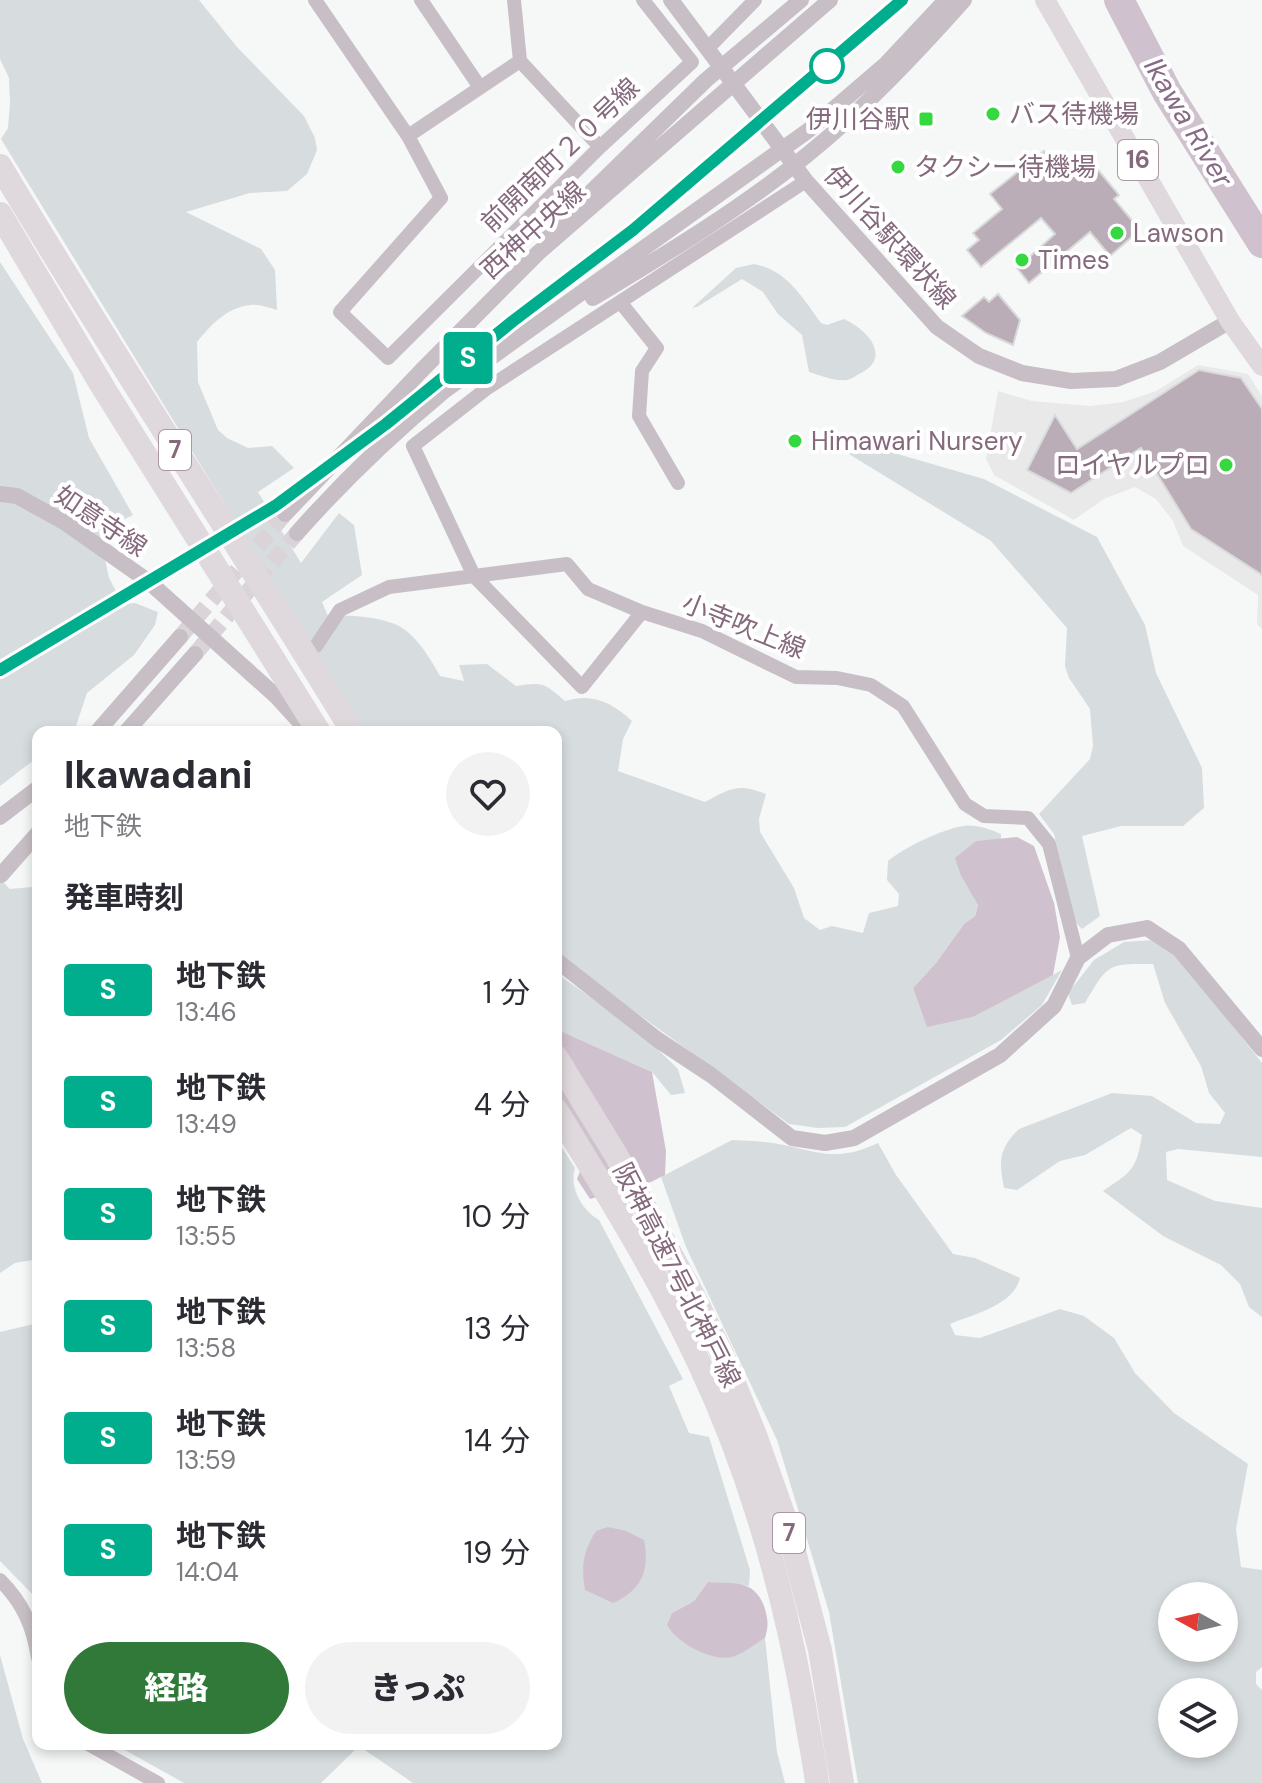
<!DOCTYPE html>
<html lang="ja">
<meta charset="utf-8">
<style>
body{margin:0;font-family:"DM Sans","Noto Sans JP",sans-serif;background:#f2f2f3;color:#2b2b33;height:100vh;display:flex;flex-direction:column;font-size:30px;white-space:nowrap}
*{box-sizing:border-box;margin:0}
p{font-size:26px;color:#7c7c81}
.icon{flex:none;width:44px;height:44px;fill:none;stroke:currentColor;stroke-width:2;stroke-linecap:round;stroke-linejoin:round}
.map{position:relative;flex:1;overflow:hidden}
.side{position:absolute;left:32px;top:726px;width:530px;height:1024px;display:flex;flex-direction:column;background:#fff;border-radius:16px;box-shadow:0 4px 12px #0003}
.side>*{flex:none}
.badge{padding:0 16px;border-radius:6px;font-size:28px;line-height:52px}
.needle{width:52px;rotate:278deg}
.fabs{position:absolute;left:1158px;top:1582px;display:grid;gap:16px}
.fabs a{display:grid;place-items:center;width:80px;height:80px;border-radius:50%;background:#fff;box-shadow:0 4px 12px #0003;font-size:40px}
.map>.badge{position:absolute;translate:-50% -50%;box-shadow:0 0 0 4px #fff}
h2{padding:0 32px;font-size:30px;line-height:72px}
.round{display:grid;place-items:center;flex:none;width:84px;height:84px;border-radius:42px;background:#f2f2f3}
.head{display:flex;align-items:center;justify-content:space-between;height:136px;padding:0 32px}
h1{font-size:38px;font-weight:800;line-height:60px}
.cta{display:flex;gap:16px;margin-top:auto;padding:16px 32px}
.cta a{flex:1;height:92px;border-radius:48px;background:#307938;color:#fff;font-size:32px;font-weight:800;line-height:92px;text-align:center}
.cta a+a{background:#f2f2f3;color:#2b2b33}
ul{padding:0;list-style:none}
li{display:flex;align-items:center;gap:24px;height:112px;padding:0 32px}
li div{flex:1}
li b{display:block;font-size:30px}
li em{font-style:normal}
li .badge{min-width:88px;font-weight:700;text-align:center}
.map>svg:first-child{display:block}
</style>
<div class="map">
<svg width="1262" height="1783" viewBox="0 0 1262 1783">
<rect width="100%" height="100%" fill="#f6f8f8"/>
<path fill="#e9e9ea" d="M1198 365 1248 374 1262 396V629L1257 624 1258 595 1183 546 1173 521 1156 499 1135 487 1104 499 1074 520 994 475 986 459 998 391 1032 401 1090 406 1123 402 1156 391Z"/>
<path fill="#d7dcdf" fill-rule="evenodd" d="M0 0H199L237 47 304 116 315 138 317 150 307 174 287 191 250 193 186 212 261 249 275 270 277 310C269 308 259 304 251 305 227 307 211 325 197 342L198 382 218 430 227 438 248 448 272 446 294 468 258 492 301 563 339 513 354 525 362 575 322 602 328 616C346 614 383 617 399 626 417 636 430 658 440 676L464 681 459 665 487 664 516 686C543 682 544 683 565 701 592 693 611 702 632 721L623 739 618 771 705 802C731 788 738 783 766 794L759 819 760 832 794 888 804 918 820 930 832 926 863 933 869 913 898 906 899 894 887 880 888 861C903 848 943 829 963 826 975 824 990 829 1001 834V840L976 841 961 876 978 904 975 916 964 924 936 963 913 988 927 1026 973 1017 1062 970 1042 1005 1001 1040 845 1127 817 1128 789 1124 556 954V732H367L279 593 1 139 8 128 10 103 9 78 0 59Z
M0 262 73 373 89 438 133 515 99 531 109 578 123 604 135 603 158 612 155 625 134 655 87 693 75 729 71 732H38V757L0 786Z
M754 264C787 270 803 298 821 323L827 325 844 319C868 330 893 358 859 374 855 376 852 379 847 380 837 382 819 375 809 372L802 335 778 314 763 292 742 279 697 307 692 308 736 268Z
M842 438 984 479 1097 537 1145 625 1156 673 1202 768 1204 808 1183 826H1121L1082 836 1100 916 1082 929 1074 921 1054 834 1039 814 1090 759 1093 746 1090 709 1069 678 1065 666 1067 628 991 541 839 448Z
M0 879 10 889 32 887 38 890V1259L15 1263 0 1273Z
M1153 940 1174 951 1262 1063V1157L1178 1149 1166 1152 1167 1180 1215 1201 1262 1208V1317L1249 1307 1240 1284 1221 1265 1163 1236 1103 1191C1132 1171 1136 1171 1142 1135L1131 1128 1085 1155 1060 1161 1017 1190 1004 1188C999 1162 998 1149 1019 1129L1112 1093 1152 1096 1196 1123 1220 1124 1225 1113 1209 1093 1201 1066 1165 1003 1153 964C1107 964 1109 963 1085 1003L1072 1005 1068 993 1094 960 1124 942Z
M556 973 640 1032 678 1069 685 1093 671 1095 652 1072 556 1029Z
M556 1138 575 1168C569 1188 582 1210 599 1220L683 1379 669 1386 689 1433 709 1437 750 1570 749 1586 708 1582 694 1601 672 1613 732 1657 765 1638 777 1752 785 1783H413L359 1746 321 1783H184L114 1744H556Z
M732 1140C749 1141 768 1141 784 1145 824 1154 839 1161 878 1143L896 1175 953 1254 975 1258 1020 1278C1014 1305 974 1314 950 1324L955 1335 980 1338 1060 1309 1084 1316 1114 1338 1135 1373 1174 1413 1248 1464 1236 1529 1241 1567 1262 1570V1667L1256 1672V1684L1262 1690V1783H858L829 1612 777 1440 686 1247 661 1177ZM1172 1596H1224V1648H1172ZM1172 1692H1224V1744H1172Z
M38 1323V1600L0 1561V1332Z
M0 1655 23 1739 42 1783H0Z"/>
<path fill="#cfc2ce" d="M1017 837 1034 846 1054 903 1060 937 1053 975 973 1017 927 1027 913 988 936 963 964 924 975 916 978 905 961 876 955 858 976 841Z
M556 1029 652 1072 666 1151 665 1175 651 1182 590 1199 577 1179 585 1158 556 1115Z
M608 1527 626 1531 644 1540C650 1570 642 1590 613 1603L585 1590C581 1565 583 1552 596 1531Z
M708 1582C733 1584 754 1579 764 1606 768 1619 769 1625 765 1638 755 1644 743 1654 732 1657 711 1662 676 1642 667 1625L672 1613 694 1601Z"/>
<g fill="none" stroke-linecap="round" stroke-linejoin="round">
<path stroke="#cfc2ce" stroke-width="30" d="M1119 0 1167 92 1262 243"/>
</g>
<path fill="#baadb7" stroke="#d8dada" stroke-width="2" d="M1044 151 1054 165 1068 153 1074 161 1084 153 1119 195 1114 199 1140 230 1110 256 1090 232 1029 283 1017 268 1055 234 1041 218 981 267 967 250 979 240 973 233 1002 209 990 194Z
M998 294 1020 320 1013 345 986 333 962 316 984 297 989 302Z
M1199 370 1241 378 1262 409V575L1191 529 1141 448 1071 493 1027 470 1055 415 1077 449Z"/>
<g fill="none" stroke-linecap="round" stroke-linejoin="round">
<path stroke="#dad4d9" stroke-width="16" stroke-dasharray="16 8" stroke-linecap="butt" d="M180 637 285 514
M195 654 297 533"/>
<path stroke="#c7bfc5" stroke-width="14" d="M315 0 408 136 441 198 340 312 388 358 600 147 692 62 643 0
M421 0 479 86
M514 0 520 61 600 147
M708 48 755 0
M408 136 520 61
M621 303 657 348 642 371 639 416 678 483
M642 612 582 687 474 576 413 446 486 389 806 181
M316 646 340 610 389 587 567 564 588 589 642 612 702 631 796 677 837 678 871 685 903 706 965 804 984 816 1028 818 1049 844 1078 958
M0 1580C23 1603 33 1626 38 1658
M88 1744 158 1783"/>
<path stroke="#c7bfc5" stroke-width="16" d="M671 0 806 181 937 327 979 356 1022 373 1071 381 1116 379 1160 362 1230 321
M549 233 706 80 801 0
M593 298C666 254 740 209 807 155 864 109 915 55 964 0
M0 494 17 496 64 522 148 581 277 697 309 732
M285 514 423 369 538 253 830 0
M297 533C343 481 391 435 444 391L809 130 886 64 946 0
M97 732 180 637
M126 732 195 654
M0 817 38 788
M1 875 38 833
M556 960 658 1040 711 1075 792 1138 825 1143 854 1138 1000 1055 1054 1006 1078 958 1108 935 1147 928 1179 949 1262 1049"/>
<path stroke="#dfd8dd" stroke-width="20" d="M1045 0 1230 321 1262 366"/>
<path stroke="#dfd8dd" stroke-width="24" d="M0 166C114 357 237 542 353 732
M0 214 104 389 319 732
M556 1057 616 1155 693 1295 722 1354 755 1435 787 1525 820 1650 842 1783
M556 1110C607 1193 658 1275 699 1363 750 1471 783 1588 804 1705 808 1731 814 1757 817 1783"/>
<g stroke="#aea3ab" stroke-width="8">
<path id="rail" d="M513 321 613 246 902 0"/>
</g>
<use href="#rail" stroke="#fff" stroke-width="5" stroke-dasharray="15" stroke-linecap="butt"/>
</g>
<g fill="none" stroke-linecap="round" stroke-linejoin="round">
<g stroke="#fff" stroke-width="18">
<path id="line" d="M0 670 275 506 386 424 513 321 633 230 902 0"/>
</g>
<use href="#line" stroke="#00ae8e" stroke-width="12"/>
</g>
<circle fill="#fff" stroke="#00ae8e" stroke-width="4" cx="827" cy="66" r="16"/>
<g fill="#35d93f" stroke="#fff" stroke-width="3">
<circle cx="993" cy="114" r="8"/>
<rect x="918" y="111" width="16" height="16" rx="4"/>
<circle cx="898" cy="167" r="8"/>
<circle cx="1117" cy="233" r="8"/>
<circle cx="1022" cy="260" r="8"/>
<circle cx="795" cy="441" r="8"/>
<circle cx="1226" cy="465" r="8"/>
</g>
<g text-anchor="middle" stroke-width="8" stroke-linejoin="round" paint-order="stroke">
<g fill="#fff" stroke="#aa96a4" stroke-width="2">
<rect x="1118" y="140" width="40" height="40" rx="6"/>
<rect x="159" y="430" width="32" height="40" rx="6"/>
<rect x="773" y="1513" width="32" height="40" rx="6"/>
</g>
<g font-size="24" font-weight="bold" fill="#85697d">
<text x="1138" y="168">16</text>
<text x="175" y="458">7</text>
<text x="789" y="1541">7</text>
</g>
<g font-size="26" fill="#85697d" stroke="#fff" text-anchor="start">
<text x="1009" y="123">バス待機場</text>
<text x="910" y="128" text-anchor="end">伊川谷駅</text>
<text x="914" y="176">タクシー待機場</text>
<text x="1133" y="242">Lawson</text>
<text x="1038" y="269">Times</text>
<text x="811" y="450">Himawari Nursery</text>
<text x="1210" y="474" text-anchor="end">ロイヤルプロ</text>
</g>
<g font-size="26" fill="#85697d" stroke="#fff">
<text transform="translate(560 155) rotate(-44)" y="9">前開南町２０号線</text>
<text transform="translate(533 230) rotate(-42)" y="9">西神中央線</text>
<text transform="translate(890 237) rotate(48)" y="9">伊川谷駅環状線</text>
<text transform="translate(101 521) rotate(34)" y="9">如意寺線</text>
<text transform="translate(744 626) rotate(22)" y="9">小寺吹上線</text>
<text transform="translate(677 1275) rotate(63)" y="9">阪神高速7号北神戸線</text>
</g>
<g font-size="28" font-style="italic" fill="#876a85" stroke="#fff">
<text transform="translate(1189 122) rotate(59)" y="10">Ikawa River</text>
</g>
</g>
</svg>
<div class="fabs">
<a><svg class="needle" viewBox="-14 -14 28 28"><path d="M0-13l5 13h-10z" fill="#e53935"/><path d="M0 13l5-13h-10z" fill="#7c7c81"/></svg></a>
<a><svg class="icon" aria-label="layers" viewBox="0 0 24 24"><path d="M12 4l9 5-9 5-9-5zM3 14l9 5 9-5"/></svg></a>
</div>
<b class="badge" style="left:468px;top:358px;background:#00ae8e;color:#fff">S</b>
<section class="side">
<div class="head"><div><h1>Ikawadani</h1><p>地下鉄</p></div><a class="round"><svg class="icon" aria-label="heart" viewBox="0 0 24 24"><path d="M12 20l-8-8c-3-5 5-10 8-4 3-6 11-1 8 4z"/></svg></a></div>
<h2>発車時刻</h2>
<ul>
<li><span class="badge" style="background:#00ae8e;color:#fff">S</span><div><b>地下鉄</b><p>13:46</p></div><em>1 分</em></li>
<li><span class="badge" style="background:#00ae8e;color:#fff">S</span><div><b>地下鉄</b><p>13:49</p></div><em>4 分</em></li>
<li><span class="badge" style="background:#00ae8e;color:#fff">S</span><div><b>地下鉄</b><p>13:55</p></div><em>10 分</em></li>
<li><span class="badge" style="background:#00ae8e;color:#fff">S</span><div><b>地下鉄</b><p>13:58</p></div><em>13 分</em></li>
<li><span class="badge" style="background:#00ae8e;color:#fff">S</span><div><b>地下鉄</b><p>13:59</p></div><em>14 分</em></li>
<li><span class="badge" style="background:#00ae8e;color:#fff">S</span><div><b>地下鉄</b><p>14:04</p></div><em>19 分</em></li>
</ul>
<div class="cta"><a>経路</a><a>きっぷ</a></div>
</section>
</div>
